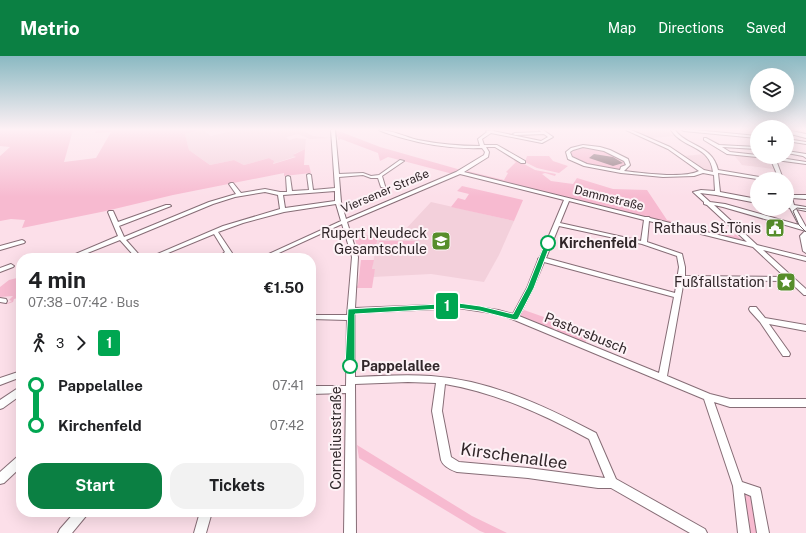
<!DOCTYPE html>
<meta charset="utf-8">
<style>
body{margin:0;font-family:"Public Sans",sans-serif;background:#f2f2f2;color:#202124;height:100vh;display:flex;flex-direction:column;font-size:15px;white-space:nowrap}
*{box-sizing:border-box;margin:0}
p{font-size:13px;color:#757577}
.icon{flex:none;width:22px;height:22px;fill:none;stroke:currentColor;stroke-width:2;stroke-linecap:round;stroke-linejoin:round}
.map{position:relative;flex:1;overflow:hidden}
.sheet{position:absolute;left:16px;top:197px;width:300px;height:264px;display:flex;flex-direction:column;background:#fff;border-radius:16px;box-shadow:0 4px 16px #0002}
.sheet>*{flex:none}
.badge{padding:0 8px;border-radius:3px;font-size:14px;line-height:26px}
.fabs{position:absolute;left:750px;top:12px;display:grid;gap:8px}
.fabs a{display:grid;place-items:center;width:44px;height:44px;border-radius:50%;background:#fff;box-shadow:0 4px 16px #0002;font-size:20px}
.map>.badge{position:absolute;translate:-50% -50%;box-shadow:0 0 0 2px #fff}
.legs{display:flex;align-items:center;gap:6px;height:44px;padding:0 12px;font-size:13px}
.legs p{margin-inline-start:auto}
.head{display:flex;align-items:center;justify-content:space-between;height:68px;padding:0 12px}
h1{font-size:22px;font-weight:700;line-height:30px}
.button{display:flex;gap:8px;margin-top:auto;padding:8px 12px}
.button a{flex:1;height:46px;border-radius:16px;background:#0b8043;color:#fff;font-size:16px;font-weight:700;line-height:46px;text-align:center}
.button a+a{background:#f2f2f2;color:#202124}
ul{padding:0 12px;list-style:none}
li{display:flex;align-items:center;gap:14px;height:40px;font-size:15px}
li i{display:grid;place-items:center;width:6px;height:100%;margin:0 5px;background:currentColor}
li i::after{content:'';width:10px;height:10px;margin:-5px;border:3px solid;border-radius:50%;background:#fff}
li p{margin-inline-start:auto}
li:first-child i{background:linear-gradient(#0000 50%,currentColor 0)}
li:last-child i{background:linear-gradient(currentColor 50%,#0000 0)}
header{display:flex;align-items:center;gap:24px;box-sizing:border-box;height:56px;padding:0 20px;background:#0b8043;color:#fff}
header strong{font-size:19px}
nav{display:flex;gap:22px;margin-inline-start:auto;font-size:14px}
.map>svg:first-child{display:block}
</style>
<header>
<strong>Metrio</strong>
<nav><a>Map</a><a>Directions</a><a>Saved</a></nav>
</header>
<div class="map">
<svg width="806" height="477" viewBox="0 0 806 477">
<rect width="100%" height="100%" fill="#fcdfe9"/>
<path fill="#f3d0db" d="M203 74 211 80 236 74H271L274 76 279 74H301L313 80 331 82 310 83 298 78 286 81 289 84 296 82 306 83 305 93 294 98 297 100 272 108V104L269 102 244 109 234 104 210 109 189 94 185 78Z
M640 74H666L674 80 651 82 633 75Z
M706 98 713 112V116L704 114 683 100Z
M733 98 767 103 773 113 742 109Z
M431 146 514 165 499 199 484 226 431 218 373 221 375 213H372L378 180 355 183V181L378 177 403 176Z"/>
<path fill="#f7bad0" d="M0 74H73L64 106 96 102 111 76 95 77 97 74H200L185 78 189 94 210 109 234 104 244 109 269 102 274 105 273 108 296 101 293 99 305 93 304 109H309L311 117 284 120V117L173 139 106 155 22 172 25 164 11 163 0 165V100L10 91 0 90Z
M336 74 380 91 461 114 453 118 388 101 380 105 378 97 341 83 338 84V81L335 80Z
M586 91C599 93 620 97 626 109L619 113 618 115C607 113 573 108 570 97L573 94Z
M527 100H549L553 105 568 110 559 117 537 112 525 106Z
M515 103 535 114 556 118 555 120 545 117 542 118 551 125 573 128 577 122 613 133 647 134 667 164 734 180 735 178 742 184 465 117 467 115 504 124 508 117 506 116 516 106 514 105Z
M462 130 523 144 514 165 451 151 458 142 465 144 469 138 457 135Z
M378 180 375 196H359L355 183Z
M379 185H418V195H378Z
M361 204H374L372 213H375L372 232H356L358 229Z
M17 222V226L21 224V241L14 243 13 246 7 248 4 247H8L12 245 9 244 13 240 0 241V231L9 224Z
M524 254 558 266 552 275 519 261Z
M561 268 589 279 584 289 555 277Z
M357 389 472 460 507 477H485L480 475 359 402Z
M745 437 753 439 760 477H747L744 439Z"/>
<path fill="#816971" d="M594 98 613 101 623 107 613 110 589 102Z"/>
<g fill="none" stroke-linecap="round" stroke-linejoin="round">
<g stroke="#866d76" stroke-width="2">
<path id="minor" d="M331 74H335L339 118 363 117 371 120 379 119 400 104 404 105 382 120 385 130V131H381L378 122H371L363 119 339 121 341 146 346 163 456 116 484 99 485 96 482 92C454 93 426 89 399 81 393 79 385 77 379 74 392 74 406 81 418 84 439 88 459 90 480 90L478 83 487 76 486 75 494 74 493 75 541 85 548 81 544 78 515 79 513 78 515 77 541 76 539 74H543L553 81 542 87 491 77 482 83 484 89H497L525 105V107H521L495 91H486L489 96 488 101 464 116 645 161H649L650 162 747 186 707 149 704 148V146L693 136 701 134 715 135 714 119 703 117 694 120 663 121 621 117 584 110 568 103 566 96 571 92 583 89 600 91 610 94 628 103 630 109 624 115C642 117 683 123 699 115L668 93 626 74H631L670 91 704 114 713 116C710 89 683 93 671 74H675C687 91 712 88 718 114L766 122 768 123H757L718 117 720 136 757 143V147L716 139 700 137 710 146 725 148 799 169 790 152 787 151V149L789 148 787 143V134L789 135 790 139H806V143L792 142 794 149 806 151V155L796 153 806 171V175L723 151 714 149 757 189 806 201V205L763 194 806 233V239H804L789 225 684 224 667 320 710 338 730 343H806V351H730L714 346 742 426 760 432 761 436 769 477H757L751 440 744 437 750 477H738L733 430 704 343 512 263 498 258 458 252 355 257V321C380 320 406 318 431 320 490 324 545 350 596 377L616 423 705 473 707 477H690L611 432H598L528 422 457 416C451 414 443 410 441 404L432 355 436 327 408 326 355 328 356 477H344L346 337 311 338V330H346L347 264 311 263V259H347L352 201 342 168 268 202H260L341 165 336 148 284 156 243 167 218 176 232 197 223 202 220 200 225 196 214 178 156 202H148L223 170 280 153 278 139 265 136 235 141 213 148 126 184 142 202H136L120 184 75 202H66L118 180 108 156 109 155H113L118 166 166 149H170L171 150 119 170 124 181 209 146 236 138 229 128 231 127H233L241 137 265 133 280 136H287L286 121 288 120 290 121 292 135 309 134 307 119 309 118 311 119 313 134 335 132ZM583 91 604 95 624 105 626 109 621 111 620 114 587 108 572 101 570 96 573 94ZM460 118 564 144 540 201 538 203V204L527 232 513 258 498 254 458 248 355 252 358 201 347 166ZM335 135V145L285 152 283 139ZM569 145 644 164 641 185 560 167ZM649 165 753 191 785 221 685 220V211L682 198 647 186ZM559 170 642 188 677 200 679 211 675 237 546 202ZM544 206 674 241 659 317 519 260 533 232ZM445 328C497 337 543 358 589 383L605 422 528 412 459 406 451 401 442 355Z
M682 74H695L757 80V82L684 75Z
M704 82H706L719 89 757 91V93L722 91 730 96 757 99V101H758H757L727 98 704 84Z
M787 83 806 86V88L787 85Z
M787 95 806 98V102L803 100 787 97Z
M759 101H774L806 106V108L776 104 783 123H779L771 104Z
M806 175V197L803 195 800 180 804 176Z
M22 184 24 185 25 186 24 187 0 194V190Z
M11 208 14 210 13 211 0 216V212Z
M0 242 6 243 7 245 6 247 0 246Z
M750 251H756L765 262 806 269V275L769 268 789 296 790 298 789 300H783L760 266 750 255 749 253Z
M21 315V321L0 329V322Z
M21 330V339L3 352 0 353V344Z
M21 399V411L4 427 0 428V416L17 401Z
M75 456H88L86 460 72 477H58L60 473Z
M200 456H212L206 477H194Z"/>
</g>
<g stroke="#866d76" stroke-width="2">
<path id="secondary" d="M787 74 806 78V82L787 77Z"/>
</g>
<use href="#minor" fill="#fff" fill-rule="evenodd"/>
<use href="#secondary" fill="#fff" fill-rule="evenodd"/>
<path stroke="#75646a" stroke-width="1" d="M806 153 797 152 793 155 799 169 806 176"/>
</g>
<linearGradient id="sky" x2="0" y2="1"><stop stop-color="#8ab9c2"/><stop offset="0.52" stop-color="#fef1f5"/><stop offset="1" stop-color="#fef1f5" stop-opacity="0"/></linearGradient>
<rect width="806" height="141" fill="url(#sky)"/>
<path fill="#00a651" stroke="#fff" d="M548 185 551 187 534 232 518 263 515 264 480 255 458 252 355 258V310L353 312H347L345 310 348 253 458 247 480 250 513 258 527 232 545 187Z"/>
<defs>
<g id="civic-square" transform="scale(1)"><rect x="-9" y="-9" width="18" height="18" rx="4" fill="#568e2b" stroke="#fdf2f6"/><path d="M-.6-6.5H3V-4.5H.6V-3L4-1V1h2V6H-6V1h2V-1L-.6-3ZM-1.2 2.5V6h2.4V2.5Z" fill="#fff"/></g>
<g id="school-square" transform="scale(1)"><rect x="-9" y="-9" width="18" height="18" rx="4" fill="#568e2b" stroke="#fdf2f6"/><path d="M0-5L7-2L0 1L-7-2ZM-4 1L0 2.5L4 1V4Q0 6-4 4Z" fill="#fff"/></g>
<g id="sight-square" transform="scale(1)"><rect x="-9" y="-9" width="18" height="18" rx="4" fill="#568e2b" stroke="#fdf2f6"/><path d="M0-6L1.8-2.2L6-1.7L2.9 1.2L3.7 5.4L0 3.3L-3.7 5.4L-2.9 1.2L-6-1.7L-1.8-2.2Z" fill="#fff"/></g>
</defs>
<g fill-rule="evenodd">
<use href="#civic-square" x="775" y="172"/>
<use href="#school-square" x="441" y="185"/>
<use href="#sight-square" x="786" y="226"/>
</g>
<g fill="#fff" stroke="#00a651" stroke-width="2">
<circle cx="548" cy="187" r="7"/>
<circle cx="350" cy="310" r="7"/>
</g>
<g text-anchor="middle" stroke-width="4" stroke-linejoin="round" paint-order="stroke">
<g font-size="12" fill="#31272a" stroke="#fdf2f6">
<text transform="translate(385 135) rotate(-23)" y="4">Viersener Straße</text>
<text transform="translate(609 142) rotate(14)" y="4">Dammstraße</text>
</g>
<g font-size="14" fill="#31272a" stroke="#fdf2f6" text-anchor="end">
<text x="761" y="177">Rathaus St.Tönis</text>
<text x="427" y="182">Rupert Neudeck<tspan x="427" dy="16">Gesamtschule</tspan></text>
<text x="772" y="231">Fußfallstation I</text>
</g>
<g font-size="14" font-weight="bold" fill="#31272a" stroke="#fdf2f6" text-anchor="start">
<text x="559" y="192">Kirchenfeld</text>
<text x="361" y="315">Pappelallee</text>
</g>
<g font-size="14" fill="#31272a" stroke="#fdf2f6">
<text transform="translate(586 277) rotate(22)" y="5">Pastorsbusch</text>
<text transform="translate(336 382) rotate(-90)" y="5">Corneliusstraße</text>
</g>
<g font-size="17" fill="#31272a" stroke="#fdf2f6">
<text transform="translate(514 400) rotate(8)" y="6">Kirschenallee</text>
</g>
</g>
</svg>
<div class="fabs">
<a><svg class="icon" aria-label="layers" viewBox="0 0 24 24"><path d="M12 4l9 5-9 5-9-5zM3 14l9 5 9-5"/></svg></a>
<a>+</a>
<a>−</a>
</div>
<b class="badge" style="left:447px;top:250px;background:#00a651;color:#fff">1</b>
<section class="sheet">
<div class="head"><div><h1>4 min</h1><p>07:38 – 07:42 · Bus</p></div><b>€1.50</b></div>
<div class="legs"><svg class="icon" aria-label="walk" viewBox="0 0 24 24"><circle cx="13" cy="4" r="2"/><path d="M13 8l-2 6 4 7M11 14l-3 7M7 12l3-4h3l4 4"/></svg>3<svg class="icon" aria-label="forward" viewBox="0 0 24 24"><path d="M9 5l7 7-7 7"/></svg><b class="badge" style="background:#00a651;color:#fff">1</b></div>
<ul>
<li><i style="color:#00a651"></i><b>Pappelallee</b><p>07:41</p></li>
<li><i style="color:#00a651"></i><b>Kirchenfeld</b><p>07:42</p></li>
</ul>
<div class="button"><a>Start</a><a>Tickets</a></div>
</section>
</div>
